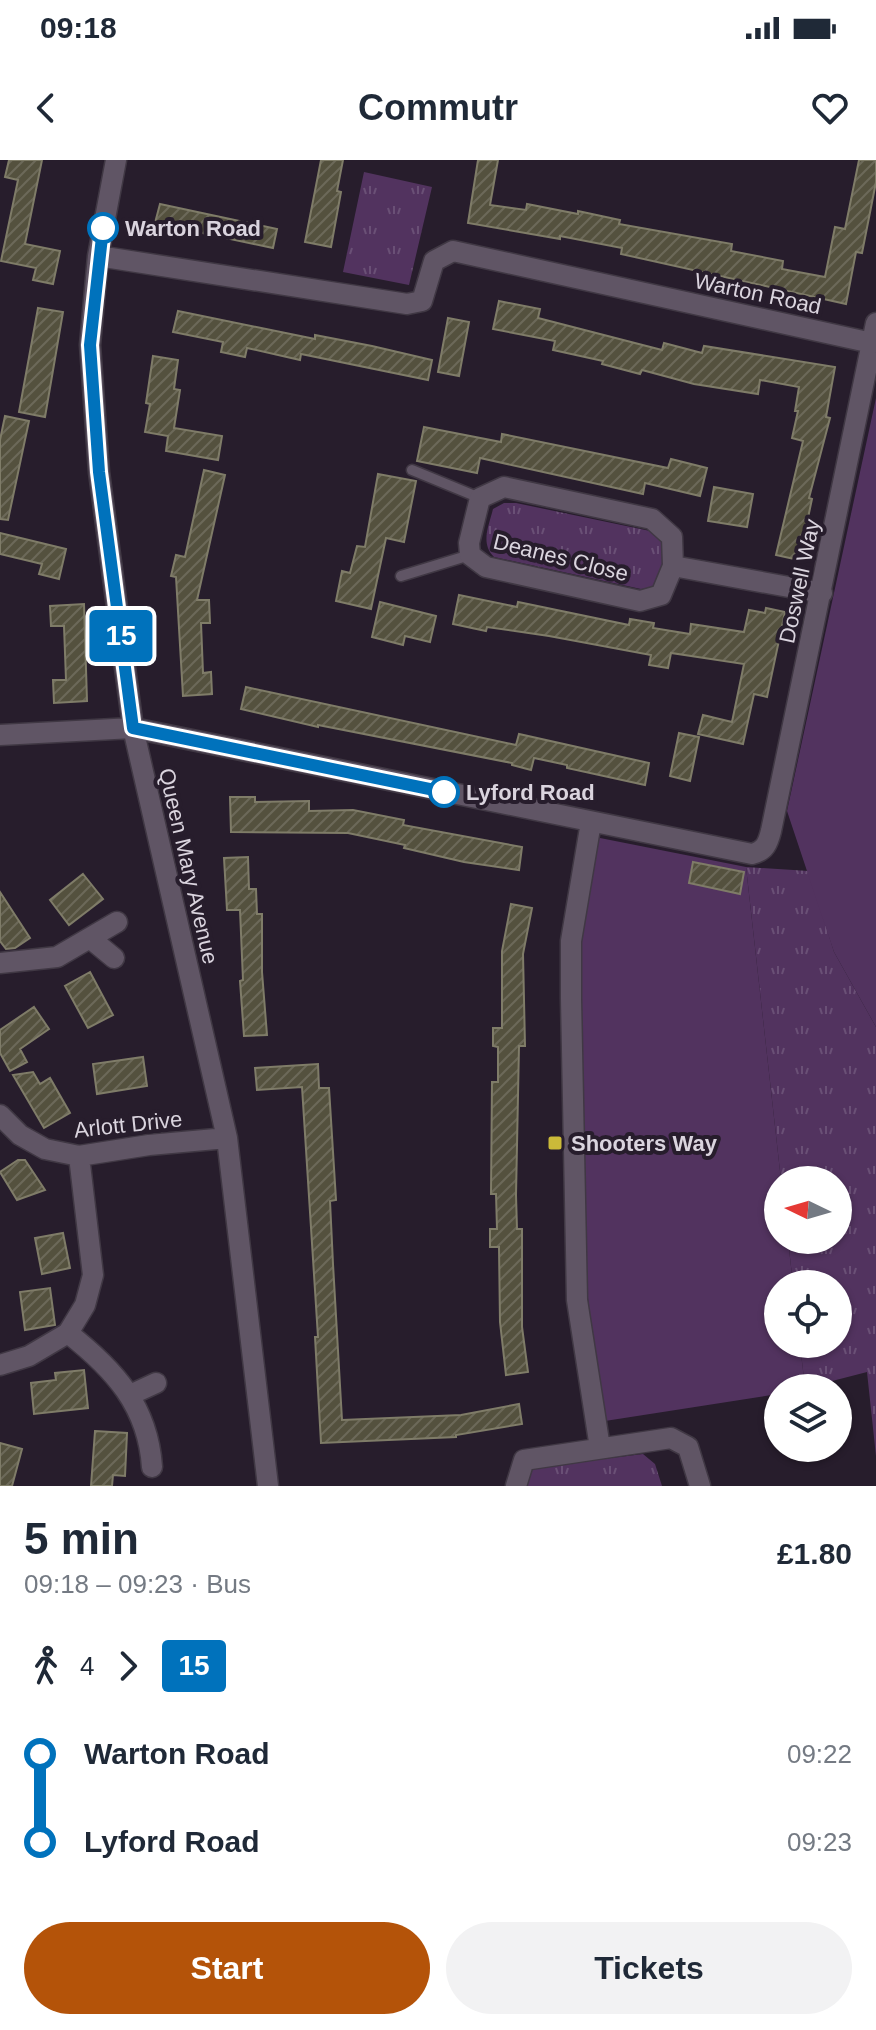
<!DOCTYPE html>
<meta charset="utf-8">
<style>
body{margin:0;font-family:Helvetica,sans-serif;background:#f2f2f3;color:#1f2937;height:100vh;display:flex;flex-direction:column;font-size:30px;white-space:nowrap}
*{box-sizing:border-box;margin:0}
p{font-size:26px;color:#747a83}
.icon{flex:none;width:44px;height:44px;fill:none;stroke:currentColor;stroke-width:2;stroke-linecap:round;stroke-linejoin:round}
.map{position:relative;height:1326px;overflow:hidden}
.sheet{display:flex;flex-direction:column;background:#fff;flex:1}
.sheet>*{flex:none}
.badge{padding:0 16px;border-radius:6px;font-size:28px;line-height:52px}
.needle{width:52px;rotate:275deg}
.tools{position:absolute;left:764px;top:1006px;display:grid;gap:16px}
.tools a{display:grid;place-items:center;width:88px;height:88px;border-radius:50%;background:#fff;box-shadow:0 2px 6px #0004;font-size:40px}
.map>.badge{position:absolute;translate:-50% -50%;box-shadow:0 0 0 4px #fff}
.legs{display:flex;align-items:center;gap:12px;height:88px;padding:0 24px;font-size:26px}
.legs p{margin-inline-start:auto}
.headline{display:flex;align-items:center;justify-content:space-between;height:136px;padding:0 24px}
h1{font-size:44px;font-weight:700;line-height:60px}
.primary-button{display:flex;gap:16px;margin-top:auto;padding:16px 24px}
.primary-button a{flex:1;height:92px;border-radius:48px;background:#b45309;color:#fff;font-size:32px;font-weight:700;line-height:92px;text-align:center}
.primary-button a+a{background:#f2f2f3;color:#1f2937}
ul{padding:0 24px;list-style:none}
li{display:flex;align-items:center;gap:28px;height:88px;font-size:30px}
li i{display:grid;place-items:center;width:12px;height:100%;margin:0 10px;background:currentColor}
li i::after{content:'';width:20px;height:20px;margin:-10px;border:6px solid;border-radius:50%;background:#fff}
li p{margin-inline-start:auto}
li:first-child i{background:linear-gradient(#0000 50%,currentColor 0)}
li:last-child i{background:linear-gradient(currentColor 50%,#0000 0)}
.status{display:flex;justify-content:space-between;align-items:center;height:56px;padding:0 40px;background:#fff;direction:ltr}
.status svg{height:22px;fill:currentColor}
header{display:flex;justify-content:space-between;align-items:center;height:104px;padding:0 24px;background:#fff;font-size:36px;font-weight:700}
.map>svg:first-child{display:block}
</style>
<div class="status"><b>09:18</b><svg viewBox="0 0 49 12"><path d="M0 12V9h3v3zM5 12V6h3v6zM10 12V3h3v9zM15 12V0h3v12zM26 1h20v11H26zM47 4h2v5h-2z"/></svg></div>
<header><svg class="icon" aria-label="back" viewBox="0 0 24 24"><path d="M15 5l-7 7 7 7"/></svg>Commutr<svg class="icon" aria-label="heart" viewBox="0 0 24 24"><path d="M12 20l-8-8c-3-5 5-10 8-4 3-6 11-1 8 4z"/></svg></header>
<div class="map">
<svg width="876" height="1326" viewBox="0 0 876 1326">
<defs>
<pattern id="grass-tufts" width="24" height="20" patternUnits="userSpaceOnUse" patternTransform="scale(2)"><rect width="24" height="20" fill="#52335f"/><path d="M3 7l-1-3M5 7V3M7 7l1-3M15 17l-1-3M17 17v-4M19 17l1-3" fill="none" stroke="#6a5076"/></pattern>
<pattern id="building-hatch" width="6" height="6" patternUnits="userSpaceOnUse" patternTransform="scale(2)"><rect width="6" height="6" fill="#54513e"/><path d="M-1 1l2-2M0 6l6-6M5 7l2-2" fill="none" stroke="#6c6959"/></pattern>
</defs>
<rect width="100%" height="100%" fill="#271d2c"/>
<path fill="url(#grass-tufts)" d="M364 12 432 27 409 125 343 112Z
M504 343H516L655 372 663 377C664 396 664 411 654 428L641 429 494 397C480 383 489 366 493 349Z
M746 707 809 711 834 792 876 867V1296L867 1212 805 1228 800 1184H838V1124H793L788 1080H838V1020H781Z
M643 1294 655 1304 662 1326H525L530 1308Z"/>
<path fill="#52335f" d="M876 238V867L834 792 787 651Z
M590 676 746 707 781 1020H778V1080H788L793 1124H778V1184H800L805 1228H778V1234L605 1261 592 1202 581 1026 579 799Z"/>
<path fill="url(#building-hatch)" stroke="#7f7c68" stroke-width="2" d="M9 0H42L25 84 60 91 53 124 33 120 36 108 1 101 18 20 5 17Z
M321 0H343L337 31 341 32 331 87 305 82Z
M478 0H498L490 45 526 50 527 44 578 54V51L620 60 619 64 732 84 731 91 783 101 782 109 825 117 835 67 845 69 859 0H876V22L862 93 856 92 846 144 621 94 622 88 560 76V79L468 63Z
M160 44 277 69 273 88 155 63Z
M499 141 540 149 538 158 662 190 664 183 702 193 704 186 835 207 826 257 830 258 809 338 812 339 799 400 776 395 803 281 792 278 798 251H795L799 227 760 220 758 234 694 224 642 210 640 214 602 204 603 201 553 190 555 181 493 169Z
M38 148 63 152 45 257 19 252Z
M178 151 315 179V175L372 186 432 200 428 220 301 194 300 200 247 188 245 197 221 192 223 182 173 172Z
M448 158 469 162 459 216 438 212Z
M153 196 178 200 174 229 180 230 174 268 222 276 218 300 166 291 168 276 145 272 150 244 146 243Z
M5 256 29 261 8 360 0 359V280Z
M424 267 501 282 502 274 668 308 671 299 707 308 700 336 645 323 643 334 480 298 477 313 417 301Z
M204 310 225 315 197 440H209L210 463H201L203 513 211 512 212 534 183 536 176 417 171 416 176 395 185 397Z
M378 314 416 321 404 382 386 378 371 449 336 441 342 411 350 413 357 386 365 387Z
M714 327 753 334 747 367 708 361Z
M0 373 66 389 59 419 39 414 42 404 0 394Z
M459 435 517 447 518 442 629 465 630 459 654 463 653 468 690 474 691 464 744 472 749 450 765 453 766 448 785 452 767 537 754 534 743 584 698 574 703 555 732 562 744 504 671 493 668 508 649 505 651 495 549 476 487 467 486 471 453 464Z
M380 442 436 456 430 482 405 476 403 485 372 477Z
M84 444 87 541 54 543 53 520H66L64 466H51L50 446Z
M246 527 516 585 519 574 649 603 645 625 567 608V605L534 598 531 610 512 605V603L318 565V567L241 549Z
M679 573 699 577 690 621 670 616Z
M230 637H255V642L309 641V651L353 650 404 660 403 665 522 687 519 710 464 702 404 688 405 685 348 673 231 672Z
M248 697 249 729H256L257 754H262V812L267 875 244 876 240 821 243 820 240 750H227L224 698Z
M693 702 744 712 740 734 689 723Z
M83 714 103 739 69 765 50 740Z
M0 732 30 778 15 788 6 789 0 781Z
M511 744 532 748 523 794 525 886H519L516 1035 517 1069H522V1167L528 1212 506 1215 500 1162 499 1087H490V1069H497L496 1034H491L492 922H498V887L493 886V868H502V791Z
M90 812 113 855 88 868 65 826Z
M34 847 49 869 20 889 27 902 10 911 0 893V870Z
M143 897 147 926 97 934 93 904Z
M318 904 319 928H329L336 1040 330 1041 333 1104 342 1260 461 1255 519 1244 522 1264 456 1275V1277L321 1283 315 1177H318L302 927 257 930 255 908Z
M33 912 40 924 50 918 70 953 44 968 13 915Z
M18 1000H25L45 1030 17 1040 0 1012Z
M63 1073 70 1108 42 1114 35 1078Z
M50 1128 55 1165 25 1170 20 1132Z
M84 1210 88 1248 34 1254 31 1223 56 1220 55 1213Z
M95 1271 127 1273 125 1316 113 1315 112 1326H91Z
M0 1283 22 1289 12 1326H0Z"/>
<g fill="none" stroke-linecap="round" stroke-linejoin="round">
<g stroke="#403844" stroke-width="13">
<path id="service" d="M412 310 480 338
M401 416 470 395"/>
</g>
<g stroke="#403844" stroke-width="23">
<path id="minor" d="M116 0 98 96 90 185 99 312 133 568 227 978 268 1326
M98 96 407 144 422 141 434 101 453 91 872 183
M504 327 652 359 672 377 673 406 661 435 640 441 486 407 470 395 469 383 480 338Z
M673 406 822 433
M0 575 133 568 752 694C765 691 768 683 771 671L876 163
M591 662 571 781V839L577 1140 600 1288
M91 779 114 798
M0 803 57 797 117 762
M0 955 20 975 45 989 79 996 149 985 227 978
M68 1173C114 1209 148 1246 152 1307
M0 1205 29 1196 68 1173 85 1145 93 1115 79 996
M130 1235 156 1223
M516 1326 524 1300 671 1278 688 1287 700 1326"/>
</g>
<use href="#service" stroke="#605565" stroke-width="10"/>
<use href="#minor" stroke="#605565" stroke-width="20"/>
</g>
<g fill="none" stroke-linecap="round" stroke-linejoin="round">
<g stroke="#fff" stroke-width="18">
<path id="line-1" d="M103 68 90 185 99 312 133 568 444 632"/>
</g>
<use href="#line-1" stroke="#0072bc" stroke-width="12"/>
</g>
<g fill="#fff" stroke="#0072bc" stroke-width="4">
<circle cx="103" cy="68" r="14"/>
<circle cx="444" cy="632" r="14"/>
</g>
<rect fill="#cbba39" stroke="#271d2c" stroke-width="3" x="547" y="975" width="16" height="16" rx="4"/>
<g text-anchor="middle" stroke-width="8" stroke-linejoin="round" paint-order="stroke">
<g font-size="22" font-weight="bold" fill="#dad4de" stroke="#271d2c" text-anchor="start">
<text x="125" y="76">Warton Road</text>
<text x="466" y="640">Lyford Road</text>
</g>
<g font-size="22" fill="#dad4de" stroke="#271d2c">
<text transform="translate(758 133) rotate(12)" y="8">Warton Road</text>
<text transform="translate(561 397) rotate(14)" y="8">Deanes Close</text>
<text transform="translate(799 421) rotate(-78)" y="8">Doswell Way</text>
<text transform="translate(189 706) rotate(77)" y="8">Queen Mary Avenue</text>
<text transform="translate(128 964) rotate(-6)" y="8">Arlott Drive</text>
</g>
<g font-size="22" font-weight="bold" fill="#dad4de" stroke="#271d2c" text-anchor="start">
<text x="571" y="991">Shooters Way</text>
</g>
</g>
</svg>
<div class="tools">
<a><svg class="needle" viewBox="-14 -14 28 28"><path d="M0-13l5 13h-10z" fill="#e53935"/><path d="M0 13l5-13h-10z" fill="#747a83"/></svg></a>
<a><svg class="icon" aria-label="locate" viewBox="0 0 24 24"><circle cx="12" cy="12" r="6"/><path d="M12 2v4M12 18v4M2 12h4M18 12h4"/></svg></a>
<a><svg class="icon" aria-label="layers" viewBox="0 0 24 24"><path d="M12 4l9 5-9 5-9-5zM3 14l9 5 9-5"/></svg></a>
</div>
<b class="badge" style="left:121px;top:476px;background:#0072bc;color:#fff">15</b>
</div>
<section class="sheet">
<div class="headline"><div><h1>5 min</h1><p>09:18 – 09:23 · Bus</p></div><b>£1.80</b></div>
<div class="legs"><svg class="icon" aria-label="walk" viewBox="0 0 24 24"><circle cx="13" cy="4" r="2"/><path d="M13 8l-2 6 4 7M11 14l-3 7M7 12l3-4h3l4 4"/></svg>4<svg class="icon" aria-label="forward" viewBox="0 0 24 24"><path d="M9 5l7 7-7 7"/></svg><b class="badge" style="background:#0072bc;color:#fff">15</b></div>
<ul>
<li><i style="color:#0072bc"></i><b>Warton Road</b><p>09:22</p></li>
<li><i style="color:#0072bc"></i><b>Lyford Road</b><p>09:23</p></li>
</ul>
<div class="primary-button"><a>Start</a><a>Tickets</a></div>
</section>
